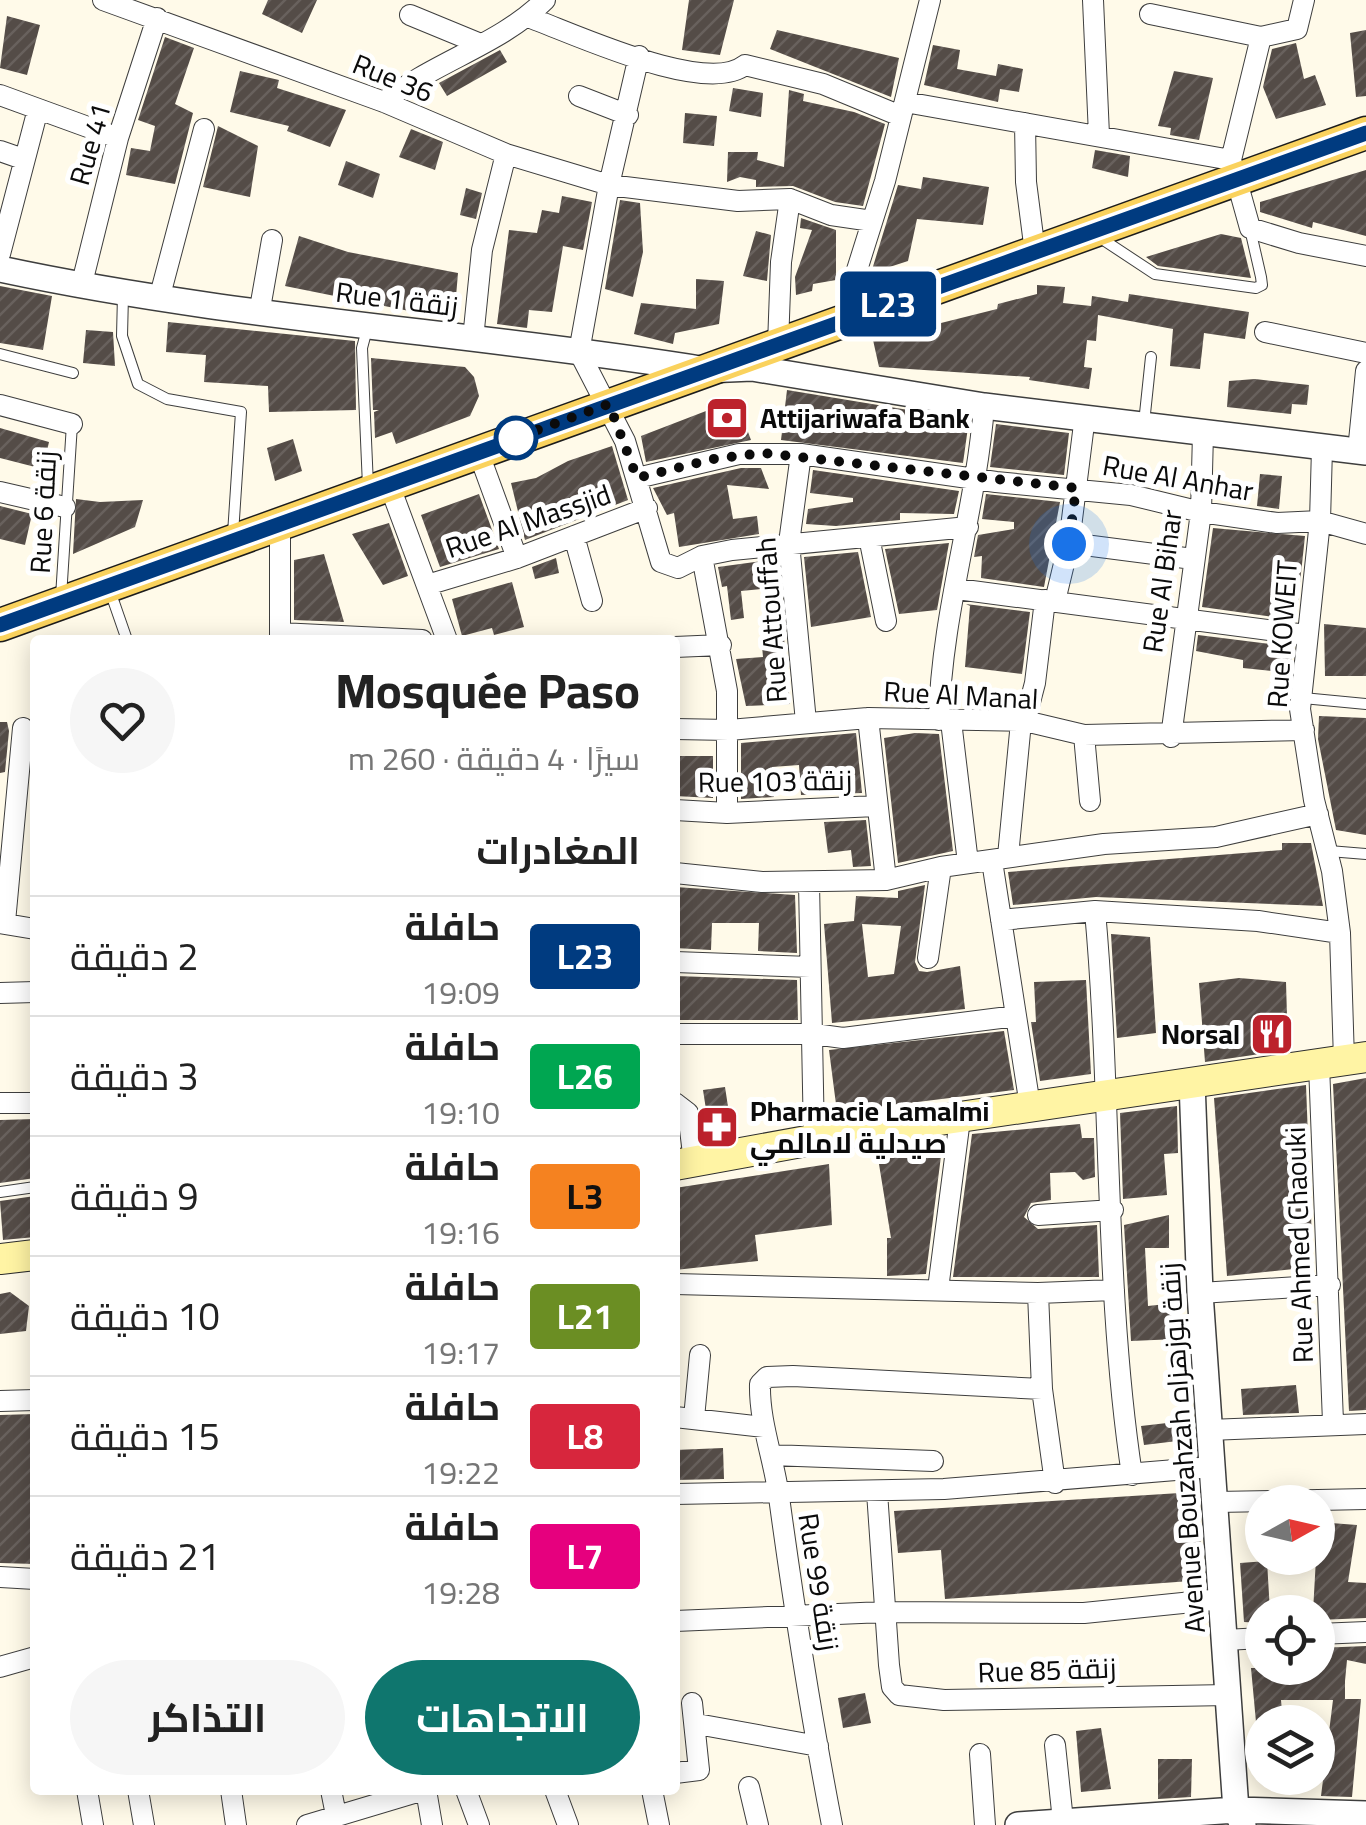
<!DOCTYPE html>
<html lang="ar">
<meta charset="utf-8">
<style>
body{margin:0;font-family:Georgia,Cairo,serif;background:#f6f6f6;color:#222;direction:rtl;height:100vh;display:flex;flex-direction:column;font-size:38px;white-space:nowrap}
*{box-sizing:border-box;margin:0}
p{font-size:32px;color:#767676}
.icon{flex:none;width:55px;height:55px;fill:none;stroke:currentColor;stroke-width:2;stroke-linecap:round;stroke-linejoin:round}
.map{position:relative;flex:1;overflow:hidden;direction:ltr}
.details{position:absolute;left:30px;top:635px;width:650px;height:1160px;display:flex;flex-direction:column;background:#fff;border-radius:10px;box-shadow:0 5px 25px #0003;direction:rtl}
.details>*{flex:none}
.badge{padding:0 20px;border-radius:8px;font-size:35px;line-height:65px}
.needle{width:65px;rotate:82deg}
.buttons{position:absolute;left:1245px;top:1485px;display:grid;gap:20px}
.buttons a{display:grid;place-items:center;width:90px;height:90px;border-radius:50%;background:#fff;box-shadow:0 5px 25px #0003;font-size:50px}
.you{position:absolute;width:50px;height:50px;margin:-25px;border:8px solid #fff;border-radius:50%;background:#1a73e8;box-shadow:0 0 0 15px #1a73e833}
.map>.badge{position:absolute;translate:-50% -50%;box-shadow:0 0 0 5px #fff}
h2{padding:0 40px;font-size:38px;line-height:90px}
.round{display:grid;place-items:center;flex:none;width:105px;height:105px;border-radius:52px;background:#f6f6f6}
.headline{display:flex;align-items:center;justify-content:space-between;height:170px;padding:0 40px}
h1{font-size:48px;font-weight:700;line-height:75px}
.button{display:flex;gap:20px;margin-top:auto;padding:20px 40px}
.button a{flex:1;height:115px;border-radius:60px;background:#0f766e;color:#fff;font-size:40px;font-weight:700;line-height:115px;text-align:center}
.button a+a{background:#f6f6f6;color:#222}
ul{padding:0;list-style:none}
li{display:flex;align-items:center;gap:30px;height:120px;padding:0 40px;border-top:2px solid #e0e0e0}
li div{flex:1}
li b{display:block;font-size:38px}
li em{font-style:normal}
li .badge{min-width:110px;font-weight:700;text-align:center}
.map>svg:first-child{display:block}
</style>
<div class="map">
<svg width="1366" height="1825" viewBox="0 0 1366 1825">
<defs>
<pattern id="building-hatch" width="6" height="6" patternUnits="userSpaceOnUse" patternTransform="scale(2.5)"><rect width="6" height="6" fill="#544c47"/><path d="M-1 1l2-2M0 6l6-6M5 7l2-2" fill="none" stroke="#68615d"/></pattern>
</defs>
<rect width="100%" height="100%" fill="#fffae9"/>
<path fill="url(#building-hatch)" fill-rule="evenodd" d="M268 0H317L302 33 262 14Z
M689 0H734L720 55 682 50Z
M7 16 40 25 27 75 0 68Z
M777 30 899 58 891 97 770 49Z
M1366 30V96L1356 97 1350 33Z
M165 37 194 48 175 104 193 113 175 184 126 175 131 148 150 151 155 126 138 120Z
M1296 43 1304 79 1315 75 1326 105 1276 119 1263 87 1272 49Z
M933 45 960 50 957 69 996 76 998 64 1023 69 1019 92 1000 89 998 102 924 85Z
M500 50 507 62 447 96 439 83Z
M240 71 279 80 277 88 346 110 330 147 287 131 289 126 230 112Z
M1174 71 1213 78 1199 140 1170 135 1171 128 1158 126Z
M733 88 763 93 761 117 729 111Z
M789 90 804 94 803 101 854 112 885 124 863 206 835 202 793 186 756 187V180L740 177 727 182 728 152H758L757 160 784 167Z
M685 113 717 116 714 146 683 143Z
M218 126 258 146 250 197 203 187Z
M411 129 443 142 435 170 399 157Z
M1095 150 1130 156 1128 177 1092 168Z
M346 161 380 174 373 198 338 185Z
M1366 170V236L1313 222 1312 228 1260 212V202Z
M923 177 989 187 983 225 917 219 908 261 871 273 898 185 921 189Z
M466 188 482 193 476 219 460 215Z
M562 196 592 202 583 250 563 246 552 312 529 310 527 328 497 324 509 230 537 233 542 210 559 213Z
M620 200 640 203 643 252 633 297 605 289Z
M801 218 836 230V280L813 284 812 291 796 295 795 277 812 230 800 228Z
M756 231 771 235 767 281 743 276Z
M1221 234 1241 238 1251 278 1158 266 1146 257Z
M299 236 348 252 458 273 454 320 285 286Z
M696 279 724 281 719 324 675 333 673 344 634 334 641 303 696 309Z
M1037 285 1065 287 1063 303 1091 306 1092 296 1128 302 1129 294 1249 312 1245 339 1204 333 1200 369 1170 366 1173 329 1098 315 1096 341 1087 340 1084 367 1092 368 1089 389 1029 380 1030 377 879 367 873 340 997 309 998 304 1037 294Z
M0 286 52 296 43 350 0 343Z
M168 322 355 341 356 410 269 412 268 386 204 382 206 355 166 352Z
M86 330 113 332 115 366 83 363Z
M371 358 465 367 474 377 479 396 470 416 396 444 392 432 375 438 374 412 379 410H373Z
M1255 379 1309 385 1307 405 1292 404 1291 414 1227 407 1229 381Z
M787 390 969 420 963 463 781 440Z
M739 408 751 440 646 462 641 436 706 411 709 418Z
M996 424 1069 433 1064 475 990 467Z
M0 428 49 442 43 469 0 458Z
M293 439 302 471 275 481 267 448Z
M612 446 628 500 525 540 511 483 536 478 568 461Z
M741 468H761L769 489 727 485 733 519 757 516 759 534 679 547 674 513 667 515 653 488Z
M813 470 959 491 954 514 900 513V520L836 526 806 524 808 509 853 502V498L810 493Z
M1260 474 1282 476 1279 509 1257 506Z
M479 494 499 549 440 567 421 515Z
M986 494 1060 502 1044 587 981 578 982 556 974 557 978 535 1014 529V522L982 519Z
M76 499 100 502 143 500 135 527 73 554Z
M0 506 32 514 25 545 0 539Z
M389 523 408 576 383 585 352 534Z
M1213 528 1305 536 1296 620 1202 607Z
M949 543 937 610 899 614 885 549Z
M858 552 871 617 811 627 804 557Z
M324 554 344 622 294 620V560Z
M556 558 559 573 535 579 532 567Z
M777 559 790 704 746 706 736 659 763 657 761 635 777 633 771 588 741 591 744 618 731 620 727 586 722 587 718 567Z
M512 582 524 627 494 635 492 628 462 636 452 599Z
M966 604 1030 612 1022 674 965 667 970 606Z
M1324 624 1366 628V676H1325Z
M1198 635 1293 647 1290 673 1243 668V660L1196 651Z
M1319 716 1366 718V835L1336 830 1318 739Z
M0 722H7L9 731 5 772 0 773Z
M856 733 862 793 801 795 799 765 772 767 774 797 741 799V743Z
M915 733 939 734 953 851 898 863 884 738Z
M679 756H713V798L675 796Z
M866 820 871 866 853 867 851 850 828 853 824 822Z
M1282 843H1311L1323 906 1096 897 1013 905 1008 872 1282 850Z
M925 885 915 962 919 971 927 972 960 966 965 1009 832 1023 824 924 854 921 856 896 898 898V891ZM862 924 901 926 894 974 868 977Z
M675 887 795 895 797 953 758 951 759 923H712L711 950 675 948Z
M1111 934 1150 937 1156 1033 1117 1038Z
M675 976 797 980 798 1020H679Z
M1239 978 1286 982 1288 1050 1205 1062 1199 983Z
M1086 980 1091 1074 1040 1081 1031 1022H1036L1034 982Z
M1004 1031 1014 1090 837 1112 829 1050Z
M1366 1078V1410L1349 1411 1333 1084Z
M1306 1085 1313 1267 1227 1276 1214 1098Z
M725 1087 731 1126 709 1129 703 1090Z
M1177 1106 1178 1153 1164 1154 1167 1195 1123 1199 1120 1113Z
M35 1119V1178L0 1183V1120Z
M1080 1124 1082 1138H1094L1095 1177 1083 1180 1075 1172 1050 1173 1051 1200 1031 1203 1024 1217 1038 1229 1097 1225 1099 1277H953L972 1134Z
M915 1151 920 1158 941 1156 926 1274 887 1276V1238H891L878 1158Z
M829 1164 832 1225 755 1235 758 1261 675 1270V1188Z
M35 1196V1237L3 1240 0 1201Z
M1169 1215V1248H1145L1148 1306 1175 1303 1177 1339 1131 1341 1124 1225Z
M10 1292 29 1306 26 1331 0 1334V1294Z
M1296 1385 1299 1413 1243 1415 1241 1389Z
M35 1414V1564L0 1563V1415Z
M1193 1420 1194 1439 1144 1445 1141 1426Z
M723 1448 724 1479 675 1480V1450Z
M1196 1492 1204 1580 945 1599 941 1550 898 1553 894 1511Z
M1318 1522 1357 1525 1348 1582 1366 1583V1618L1318 1620V1612H1313Z
M1267 1561 1270 1612H1262V1623L1244 1622 1240 1563Z
M1366 1646V1664L1347 1660 1345 1681V1699H1361L1352 1797 1321 1796 1333 1700H1281L1283 1722H1256L1251 1668H1318V1648Z
M865 1693 871 1723 843 1728 838 1698Z
M1101 1728 1111 1789 1081 1792 1076 1731Z
M1158 1759H1192L1191 1797 1158 1799Z"/>
<g fill="none" stroke-linecap="round" stroke-linejoin="round">
<g stroke="#3e3e3e" stroke-width="12">
<path id="service" d="M1099 237 1155 274 1256 288 1262 285 1261 277 1250 229
M123 295 122 336 138 384 167 399 241 412 233 534
M367 329 362 348 368 486
M0 354 73 373
M1144 423 1151 357
M110 591 127 640
M61 597 72 424
M1303 698 1366 704
M1329 851 1366 854
M0 1192 35 1187"/>
</g>
<g stroke="#3e3e3e" stroke-width="22">
<path id="minor" d="M103 0 384 102 506 154 609 185 738 201 790 199 831 215 872 221
M1093 0 1099 135
M1304 0 1297 29 1261 37 1231 160 1250 228 1299 243 1366 256
M1150 14 1261 37
M410 15 478 43
M528 17C575 34 706 96 745 65L823 84 898 115
M639 56 609 185 579 352 625 441 661 562 678 568 702 556 732 550 968 527
M0 95 118 138
M579 96 628 115
M384 102C433 62 500 45 545 0
M905 102 1231 160
M1025 123 1026 182 1035 252
M0 151 23 159
M0 254 38 109
M81 287 118 138 157 18
M159 299 204 129
M259 314 272 240
M860 315 856 273 885 181 930 0
M1265 332 1366 353
M473 339 482 250 506 154
M778 345 781 262 790 199
M0 405 72 424
M1322 448 1320 521 1300 709 1314 800 1332 871 1340 933 1344 1060
M1358 451 1366 371
M479 454 517 558
M801 454 789 543 806 722
M637 478 739 454H801L996 482 1131 495 1201 512 1277 523 1320 521 1366 534
M389 484 447 640
M0 492 65 507
M280 523V640
M574 536 592 601
M869 537 886 621
M1069 543 1193 559
M702 556 727 691V813
M427 585 517 558 647 508
M957 589 1306 635
M1055 601 1069 543 1085 416
M280 633 422 640
M675 647 721 645
M868 718 886 880
M939 720C941 614 976 511 984 406
M951 721 968 863
M1025 721 1035 683 1045 600
M675 729 729 730 868 718 1025 721 1084 735 1304 730
M1084 735 1090 801
M1171 737 1201 512 1203 433
M675 810 727 813 876 806
M1008 856 1021 722
M992 861 1030 1106
M675 873 762 882 886 880 941 867 1104 844 1216 837 1318 814
M809 883 814 1139
M1095 911C1112 1098 1104 1289 1132 1475
M1001 920 1095 911 1258 921 1340 933
M5 922 23 728
M0 923 35 929
M928 958 941 867
M675 962 810 967
M0 993 35 992
M675 1034H814L843 1038 1016 1016
M1319 1065 1333 1422
M0 1103H35
M675 1103 688 1113 694 1162
M1038 1215 1113 1210
M675 1284 1038 1293 1114 1290
M938 1289 960 1119
M1038 1293 1042 1389 1055 1483
M1200 1293 1330 1285
M0 1401 35 1400
M675 1417 764 1427
M694 1418 700 1355
M1209 1430 1366 1424
M771 1455 933 1461
M877 1492 889 1665 892 1687 899 1695 944 1700 1229 1695
M675 1494 944 1489 1212 1467
M1216 1502 1366 1499
M0 1577 35 1579
M675 1621 884 1612 1084 1613 1222 1599
M1318 1634 1366 1632
M1225 1640 1262 1638
M0 1667 35 1657
M697 1724 818 1746
M1055 1745 1063 1821
M980 1754 985 1825
M675 1773 699 1770 692 1703
M749 1787 758 1825
M87 1790 93 1825
M138 1790 144 1825
M231 1790 236 1825
M331 1790 336 1815
M426 1790 432 1825
M466 1790 479 1825
M555 1790 568 1825
M652 1790 659 1825
M307 1825 424 1790
M832 1825C811 1716 794 1607 779 1497 774 1459 759 1422 760 1384L767 1377 793 1376 1042 1389"/>
</g>
<g stroke="#3e3e3e" stroke-width="28">
<path id="tertiary" d="M0 269C233 319 471 332 706 370L752 368 984 406 1366 452
M1192 1082 1200 1293 1236 1810 1243 1825
M1018 1825 1236 1810 1366 1814"/>
</g>
<g stroke="#2d2d2d" stroke-width="32">
<path id="secondary" d="M675 1165 845 1134 1366 1057
M0 1259 35 1255"/>
</g>
<g stroke="#1c1c1c" stroke-width="35">
<path id="primary" d="M0 625 1366 133"/>
</g>
<use href="#service" stroke="#fff" stroke-width="10"/>
<use href="#minor" stroke="#fff" stroke-width="20"/>
<use href="#tertiary" stroke="#fff" stroke-width="25"/>
<use href="#secondary" stroke="#fff4a4" stroke-width="30"/>
<use href="#primary" stroke="#fad25d" stroke-width="32"/>
</g>
<g fill="none" stroke-linecap="round" stroke-linejoin="round">
<g stroke="#fff" stroke-width="22">
<path id="line" d="M0 625 1366 133"/>
</g>
<use href="#line" stroke="#003b80" stroke-width="15"/>
<path stroke="#0b0b0b" stroke-width="10" stroke-dasharray="0 18" d="M516 438 510 440 609 404 637 478 713 459 763 453 1076 488 1069 544"/>
</g>
<defs>
<g id="bank-square" transform="scale(2.25)"><rect x="-9" y="-9" width="18" height="18" rx="4" fill="#bc222c" stroke="#fff"/><path d="M-6-4H6V4H-6ZM0-2.3a2.3 2.3 0 1 0 0 4.6a2.3 2.3 0 1 0 0-4.6Z" fill="#fff"/></g>
<g id="restaurant-square" transform="scale(2.25)"><rect x="-9" y="-9" width="18" height="18" rx="4" fill="#bc222c" stroke="#fff"/><path d="M-5-6h1v4h1v-4h1v4h1v-4h1v5L-1.5 .5V6h-2V.5L-5-1ZM5-6V6H3V1.5H1.5Q1.5-4 5-6Z" fill="#fff"/></g>
<g id="pharmacy-square" transform="scale(2.25)"><rect x="-9" y="-9" width="18" height="18" rx="4" fill="#bc222c" stroke="#fff"/><path d="M-2-6h4v4h4v4h-4v4h-4v-4h-4v-4h4Z" fill="#fff"/></g>
</defs>
<g fill-rule="evenodd">
<use href="#bank-square" x="727" y="418"/>
<use href="#restaurant-square" x="1272" y="1034"/>
<use href="#pharmacy-square" x="717" y="1127"/>
</g>
<circle fill="#fff" stroke="#003b80" stroke-width="5" cx="516" cy="438" r="20"/>
<g text-anchor="middle" stroke-width="10" stroke-linejoin="round" paint-order="stroke">
<g font-size="28" fill="#0b0b0b" stroke="#fff">
<text transform="translate(393 78) rotate(22)" y="10">Rue 36</text>
<text transform="translate(90 144) rotate(-74)" y="10">Rue 41</text>
<text transform="translate(397 299) rotate(7)" y="10">Rue 1 زنقة</text>
<text transform="translate(1178 478) rotate(10)" y="10">Rue Al Anhar</text>
<text transform="translate(43 512) rotate(-87)" y="10">Rue 6 زنقة</text>
<text transform="translate(528 521) rotate(-19)" y="10">Rue Al Massjid</text>
<text transform="translate(1162 581) rotate(-82)" y="10">Rue Al Bihar</text>
<text transform="translate(771 620) rotate(-94)" y="10">Rue Attouffah</text>
<text transform="translate(1282 634) rotate(-86)" y="10">Rue KOWEIT</text>
<text transform="translate(961 695) rotate(3)" y="10">Rue Al Manal</text>
<text transform="translate(775 781) rotate(-1)" y="10">Rue 103 زنقة</text>
<text transform="translate(1299 1245) rotate(-92)" y="10">Rue Ahmed Chaouki</text>
<text transform="translate(1182 1448) rotate(-94)" y="10">Avenue Bouzahzah زنقة بوزهزاه</text>
<text transform="translate(819 1582) rotate(81)" y="10">Rue 99 زنقة</text>
<text transform="translate(1047 1670) rotate(-2)" y="10">Rue 85 زنقة</text>
</g>
<g font-size="28" font-weight="bold" fill="#0b0b0b" stroke="#fff" text-anchor="start">
<text x="760" y="428">Attijariwafa Bank</text>
<text x="1240" y="1044" text-anchor="end">Norsal</text>
<text x="750" y="1121">Pharmacie Lamalmi<tspan x="750" dy="32">صيدلية لامالمي</tspan></text>
</g>
</g>
</svg>
<div class="buttons">
<a><svg class="needle" viewBox="-14 -14 28 28"><path d="M0-13l5 13h-10z" fill="#e53935"/><path d="M0 13l5-13h-10z" fill="#767676"/></svg></a>
<a><svg class="icon" aria-label="locate" viewBox="0 0 24 24"><circle cx="12" cy="12" r="6"/><path d="M12 2v4M12 18v4M2 12h4M18 12h4"/></svg></a>
<a><svg class="icon" aria-label="layers" viewBox="0 0 24 24"><path d="M12 4l9 5-9 5-9-5zM3 14l9 5 9-5"/></svg></a>
</div>
<div class="you" style="left:1069px;top:544px"></div>
<b class="badge" style="left:888px;top:304px;background:#003b80;color:#fff">L23</b>
<section class="details">
<div class="headline"><div><h1>Mosquée Paso</h1><p>سيرًا · 4 دقيقة · 260 m</p></div><a class="round"><svg class="icon" aria-label="heart" viewBox="0 0 24 24"><path d="M12 20l-8-8c-3-5 5-10 8-4 3-6 11-1 8 4z"/></svg></a></div>
<h2>المغادرات</h2>
<ul>
<li><span class="badge" style="background:#003b80;color:#fff">L23</span><div><b>حافلة</b><p>19:09</p></div><em>2 دقيقة</em></li>
<li><span class="badge" style="background:#00a651;color:#fff">L26</span><div><b>حافلة</b><p>19:10</p></div><em>3 دقيقة</em></li>
<li><span class="badge" style="background:#f58220;color:#111">L3</span><div><b>حافلة</b><p>19:16</p></div><em>9 دقيقة</em></li>
<li><span class="badge" style="background:#6b8e23;color:#fff">L21</span><div><b>حافلة</b><p>19:17</p></div><em>10 دقيقة</em></li>
<li><span class="badge" style="background:#d7263d;color:#fff">L8</span><div><b>حافلة</b><p>19:22</p></div><em>15 دقيقة</em></li>
<li><span class="badge" style="background:#e6007e;color:#fff">L7</span><div><b>حافلة</b><p>19:28</p></div><em>21 دقيقة</em></li>
</ul>
<div class="button"><a>الاتجاهات</a><a>التذاكر</a></div>
</section>
</div>
